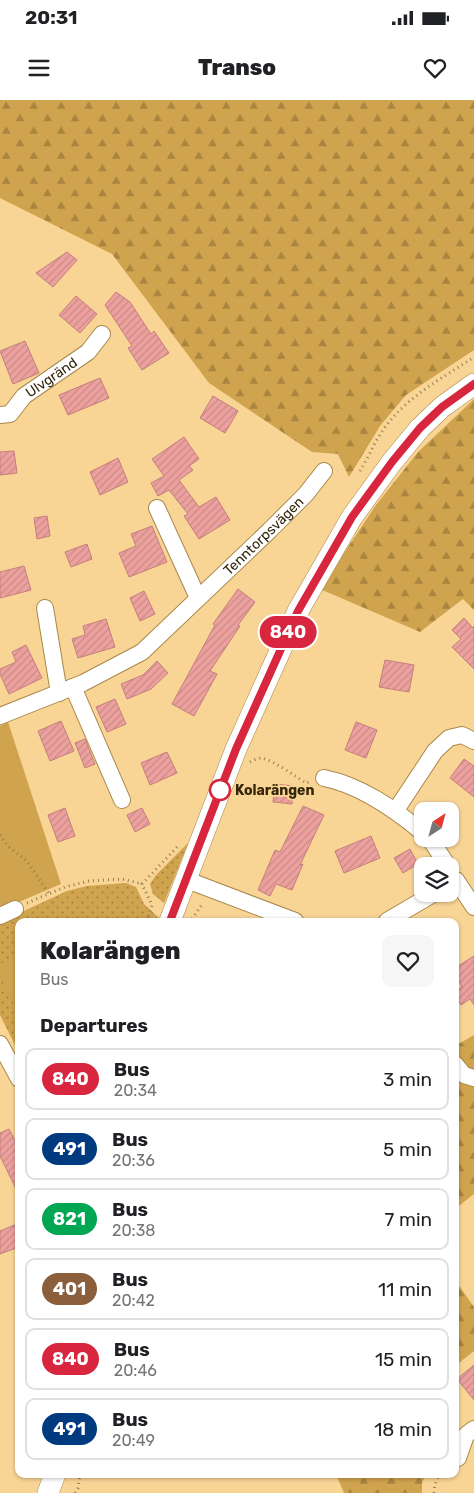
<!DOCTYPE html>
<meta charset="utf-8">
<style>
body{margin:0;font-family:Rubik,sans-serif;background:#f6f6f6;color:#202124;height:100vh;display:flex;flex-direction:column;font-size:19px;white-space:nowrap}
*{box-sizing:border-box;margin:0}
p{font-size:16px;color:#757577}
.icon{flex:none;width:28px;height:28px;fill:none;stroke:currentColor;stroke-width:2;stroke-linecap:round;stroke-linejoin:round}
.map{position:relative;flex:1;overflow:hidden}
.panel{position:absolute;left:15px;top:818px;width:444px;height:560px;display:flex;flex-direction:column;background:#fff;border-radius:10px;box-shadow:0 1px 4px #0004}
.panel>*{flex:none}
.badge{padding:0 10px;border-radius:16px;font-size:18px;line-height:32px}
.needle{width:32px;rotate:36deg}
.tools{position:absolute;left:414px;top:702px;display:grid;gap:10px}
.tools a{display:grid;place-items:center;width:45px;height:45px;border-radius:10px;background:#fff;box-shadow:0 1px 4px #0004;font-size:25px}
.map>.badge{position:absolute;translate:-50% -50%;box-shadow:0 0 0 2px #fff}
h2{padding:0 25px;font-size:19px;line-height:45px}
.round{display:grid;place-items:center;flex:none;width:52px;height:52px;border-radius:10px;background:#f6f6f6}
.summary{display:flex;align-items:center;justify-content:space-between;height:85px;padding:0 25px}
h1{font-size:24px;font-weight:800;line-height:38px}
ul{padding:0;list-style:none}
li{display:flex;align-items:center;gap:15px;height:62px;margin:0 10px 8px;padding:0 15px;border:2px solid #e0e0e0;border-radius:10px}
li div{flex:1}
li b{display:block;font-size:19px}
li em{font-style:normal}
li .badge{min-width:55px;font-weight:700;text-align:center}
.status{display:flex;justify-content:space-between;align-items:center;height:35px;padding:0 25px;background:#fff;direction:ltr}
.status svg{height:14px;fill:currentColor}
header{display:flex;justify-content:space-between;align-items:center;height:65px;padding:0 25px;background:#fff;font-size:22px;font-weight:800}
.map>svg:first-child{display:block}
</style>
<div class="status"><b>20:31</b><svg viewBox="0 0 49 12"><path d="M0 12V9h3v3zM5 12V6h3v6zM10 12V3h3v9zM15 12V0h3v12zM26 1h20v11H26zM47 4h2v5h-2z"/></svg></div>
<header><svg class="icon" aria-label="menu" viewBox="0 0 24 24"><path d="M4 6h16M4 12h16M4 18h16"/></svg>Transo<svg class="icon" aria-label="heart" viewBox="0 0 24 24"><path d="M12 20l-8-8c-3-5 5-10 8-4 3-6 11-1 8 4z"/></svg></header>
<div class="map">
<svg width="474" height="1393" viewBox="0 0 474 1393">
<defs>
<pattern id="grass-dots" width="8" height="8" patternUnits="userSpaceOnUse" patternTransform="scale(1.25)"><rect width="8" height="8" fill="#d0a34e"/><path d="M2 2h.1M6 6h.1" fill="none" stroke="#a9853f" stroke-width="1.8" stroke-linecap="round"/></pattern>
<pattern id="forest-firs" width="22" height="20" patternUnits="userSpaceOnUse" patternTransform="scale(1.25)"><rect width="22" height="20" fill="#d0a34e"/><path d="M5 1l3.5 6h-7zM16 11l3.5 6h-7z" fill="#a9853f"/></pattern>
<pattern id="building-hatch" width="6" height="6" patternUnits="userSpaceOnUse" patternTransform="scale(1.25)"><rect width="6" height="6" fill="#eca19e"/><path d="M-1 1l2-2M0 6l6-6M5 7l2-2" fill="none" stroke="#cb8a87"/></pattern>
</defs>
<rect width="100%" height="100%" fill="#f8d495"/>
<path fill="url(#grass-dots)" d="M188 743 164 803 153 794 150 784 156 775Z
M126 783 136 787 144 804 158 817 156 821H19V953L0 915V822L67 791 87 786Z"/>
<path fill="url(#forest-firs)" d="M0 0H474V250L406 295 380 326 349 377 338 354 312 352 209 283 112 154 0 98Z
M474 299V510L463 499 420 532 320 489 376 405 418 352Z
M474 935V1094L455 1109V946Z
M455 1180 474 1207V1251L455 1266Z
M336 1374H426L422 1383V1393H344Z"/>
<path fill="#d0a34e" d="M8 622 61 784 0 810V626Z
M19 855V914L0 876V864Z"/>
<path fill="url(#building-hatch)" stroke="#c57e7c" d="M67 152 77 160 53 187 36 173Z
M116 192 130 202 151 234 154 231 169 253 142 270 128 248 132 246 105 205Z
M76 196 97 214 80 233 59 215Z
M25 241 39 273 13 284 0 251Z
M100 278 109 298 68 315 59 295Z
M213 296 238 311 225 333 200 318Z
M184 337 199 359 189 366 193 370 179 380 199 407 216 397 230 420 199 439 184 416 188 414 169 390 158 396 151 383 164 376 152 359Z
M14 351 17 373 0 375V352Z
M118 358 128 382 100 395 90 372Z
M47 416 50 436 37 439 34 418Z
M152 426 167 462 129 477 119 453 136 446 131 434Z
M87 444 92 459 71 467 65 452Z
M24 466 31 490 0 498V472Z
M238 489 255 502 238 525 240 526 210 571 217 574 194 616 172 604 215 525 213 524Z
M144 491 155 514 140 521 130 498Z
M464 518 473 528 474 526V569L452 547 461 539 452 530Z
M106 519 115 547 78 558 72 539 85 535 83 526Z
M26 545 42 578 9 594 0 574V569L16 562 12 552Z
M385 560 414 565 409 592 379 587Z
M157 561 168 573 151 589 127 599 121 584 143 575Z
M115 599 126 624 107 632 96 607Z
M61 621 74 651 50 661 38 631Z
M356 622 377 630 366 658 345 650Z
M85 639 95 664 85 668 75 643Z
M167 652 177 673 150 685 141 663Z
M464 659 474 666V697L450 678Z
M275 684 294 686 292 704 273 702Z
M303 706 324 715 300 765 303 764 292 790 276 784 270 796 258 790 275 750 280 752Z
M65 708 75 736 58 742 48 715Z
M142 708 150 724 135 732 127 715Z
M371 736 380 758 344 773 335 751Z
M410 749 418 764 403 773 394 758Z
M474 856V905L470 899 461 905 455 895V892L462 887 455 875V868Z
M9 1029 19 1048V1095L0 1056V1033Z
M19 1123V1147L0 1154V1131Z
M474 1265V1300L457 1279Z"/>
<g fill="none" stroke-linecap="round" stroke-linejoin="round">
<g stroke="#a9884a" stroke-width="18">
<g id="minor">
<path id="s1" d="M0 315 10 314 24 296 88 252 102 234"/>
<path d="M157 408 198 498"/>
<path d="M45 508 59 593"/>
<path d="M73 587 122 700"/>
<path id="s2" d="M0 616 83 583 142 552 269 431 306 394 324 371"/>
<path d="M324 678C360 685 394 709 422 732"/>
<path d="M396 710 435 651 449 638 462 635 474 641"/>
<path d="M430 739 448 766"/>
<path d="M187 780 295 821"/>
<path d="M450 784 456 780 474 807"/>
<path d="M0 816 15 809"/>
<path d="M387 821 433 794"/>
<path d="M0 944 19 979"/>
<path d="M455 964 464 975 474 978"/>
<path d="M458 1358 466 1335 474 1329"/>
</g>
</g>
<g stroke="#a9884a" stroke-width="22">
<path id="major" d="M170 821 236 649 298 511 352 417 392 362 420 328 442 307 474 284
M48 1393 55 1374"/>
</g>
<path stroke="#957d50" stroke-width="3" stroke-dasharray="1 4" stroke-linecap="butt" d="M360 371C368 358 374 343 383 330 406 297 441 279 474 257
M250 662C254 660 258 658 262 658 274 661 295 676 306 683L309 682
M0 735 8 746 27 761 49 794
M27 803 65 787 89 781 122 779 142 784
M192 819 203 803
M147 821 152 805 142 784 179 745
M75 1393 78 1388 80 1374
M434 1393 435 1384 439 1374"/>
<use href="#minor" stroke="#fff" stroke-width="16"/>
<use href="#major" stroke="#fff" stroke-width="21"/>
</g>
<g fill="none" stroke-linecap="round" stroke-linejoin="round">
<g stroke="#fff" stroke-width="11">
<path id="line" d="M170 821 236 649 298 511 352 417 392 362 420 328 442 307 474 284"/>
</g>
<use href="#line" stroke="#d7263d" stroke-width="8"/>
</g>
<circle fill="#fff" stroke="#d7263d" stroke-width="2.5" cx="220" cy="690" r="10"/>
<g text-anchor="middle" stroke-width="4" stroke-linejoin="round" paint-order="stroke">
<g font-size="14" fill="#33260b" stroke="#f8d495">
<text dy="5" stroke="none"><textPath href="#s1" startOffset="66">Ulvgränd</textPath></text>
<text dy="5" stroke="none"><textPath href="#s2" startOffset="324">Tenntorpsvägen</textPath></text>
</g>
<g font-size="14" font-weight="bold" fill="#33260b" stroke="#f8d495" text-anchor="start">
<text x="235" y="695">Kolarängen</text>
</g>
</g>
</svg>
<div class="tools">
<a><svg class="needle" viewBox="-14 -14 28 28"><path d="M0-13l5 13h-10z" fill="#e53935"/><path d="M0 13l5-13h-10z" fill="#757577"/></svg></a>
<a><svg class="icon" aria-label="layers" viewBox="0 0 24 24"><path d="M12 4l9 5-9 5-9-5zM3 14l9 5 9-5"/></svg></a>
</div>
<b class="badge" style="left:288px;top:532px;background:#d7263d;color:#fff">840</b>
<section class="panel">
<div class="summary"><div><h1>Kolarängen</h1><p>Bus</p></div><a class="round"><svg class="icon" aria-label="heart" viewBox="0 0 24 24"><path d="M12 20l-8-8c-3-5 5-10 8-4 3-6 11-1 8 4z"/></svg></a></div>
<h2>Departures</h2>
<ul>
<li><span class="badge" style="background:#d7263d;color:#fff">840</span><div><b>Bus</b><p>20:34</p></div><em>3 min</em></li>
<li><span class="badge" style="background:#003b80;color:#fff">491</span><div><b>Bus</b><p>20:36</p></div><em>5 min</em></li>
<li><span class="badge" style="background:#00a651;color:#fff">821</span><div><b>Bus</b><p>20:38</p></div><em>7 min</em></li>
<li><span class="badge" style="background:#8b5e3c;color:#fff">401</span><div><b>Bus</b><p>20:42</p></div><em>11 min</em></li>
<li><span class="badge" style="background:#d7263d;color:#fff">840</span><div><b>Bus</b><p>20:46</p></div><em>15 min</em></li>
<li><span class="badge" style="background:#003b80;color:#fff">491</span><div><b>Bus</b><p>20:49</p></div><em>18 min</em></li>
</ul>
</section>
</div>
